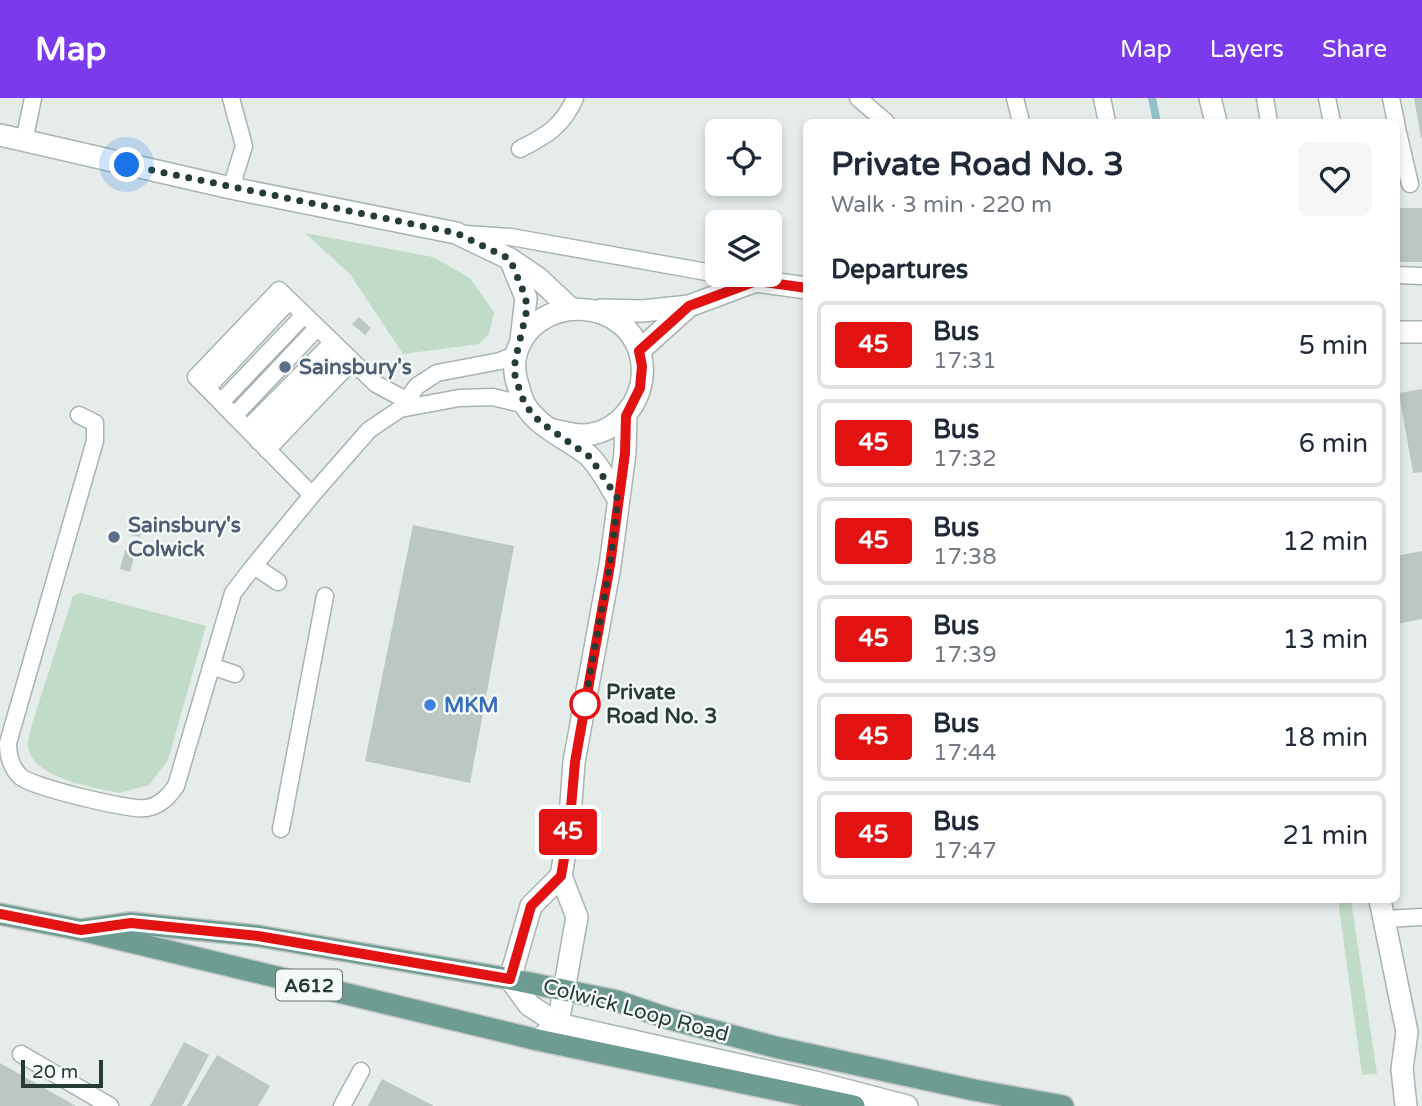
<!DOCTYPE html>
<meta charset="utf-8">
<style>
body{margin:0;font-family:"Varela Round",sans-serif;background:#f6f6f7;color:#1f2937;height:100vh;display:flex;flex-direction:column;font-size:26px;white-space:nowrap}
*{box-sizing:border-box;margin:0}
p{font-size:23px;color:#747a83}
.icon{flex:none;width:38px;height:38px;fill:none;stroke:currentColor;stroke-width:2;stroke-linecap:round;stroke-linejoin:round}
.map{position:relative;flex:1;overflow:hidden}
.details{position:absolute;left:803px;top:21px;width:597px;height:784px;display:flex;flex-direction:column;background:#fff;border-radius:10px;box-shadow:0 4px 10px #0003}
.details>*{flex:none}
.badge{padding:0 14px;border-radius:5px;font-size:24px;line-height:46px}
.controls{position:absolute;left:705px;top:21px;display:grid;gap:14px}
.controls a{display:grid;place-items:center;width:77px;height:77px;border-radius:10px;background:#fff;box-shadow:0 4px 10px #0003;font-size:35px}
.scale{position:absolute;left:21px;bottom:18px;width:82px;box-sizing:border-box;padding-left:7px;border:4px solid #263c37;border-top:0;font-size:19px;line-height:24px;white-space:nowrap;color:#263c37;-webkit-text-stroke:5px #f5f9f7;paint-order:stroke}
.you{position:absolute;width:35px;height:35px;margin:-18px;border:5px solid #fff;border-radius:50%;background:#1a73e8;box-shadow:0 0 0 10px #1a73e833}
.map>.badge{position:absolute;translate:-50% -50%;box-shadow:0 0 0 4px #fff}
h2{padding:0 28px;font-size:26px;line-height:63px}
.round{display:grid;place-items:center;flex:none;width:74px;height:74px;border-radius:10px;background:#f6f6f7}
.summary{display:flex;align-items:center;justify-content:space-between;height:119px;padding:0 28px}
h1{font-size:33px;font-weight:800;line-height:52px}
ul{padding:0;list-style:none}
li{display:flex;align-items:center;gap:21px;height:88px;margin:0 14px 10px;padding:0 14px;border:4px solid #e0e1e3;border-radius:10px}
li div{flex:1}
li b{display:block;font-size:26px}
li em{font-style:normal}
li .badge{min-width:77px;font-weight:700;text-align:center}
header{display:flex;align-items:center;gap:42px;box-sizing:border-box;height:98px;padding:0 35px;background:#7c3aed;color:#fff}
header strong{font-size:33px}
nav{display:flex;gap:38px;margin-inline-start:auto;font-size:24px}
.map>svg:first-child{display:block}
</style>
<header>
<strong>Map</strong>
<nav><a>Map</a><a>Layers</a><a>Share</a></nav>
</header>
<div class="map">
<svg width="1422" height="1008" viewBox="0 0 1422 1008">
<rect width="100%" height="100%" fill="#e5ece9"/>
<path fill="#c0dbc8" d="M305 135 433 159 470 180 494 214 489 236 479 246 403 256 350 176Z
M81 495 206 528 168 662 149 687 119 695C93 689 32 681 28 648 27 642 31 632 32 626L73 498Z
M1338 802H1351L1377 976 1362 977Z"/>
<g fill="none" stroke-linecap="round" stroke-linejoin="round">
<path stroke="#93c0ca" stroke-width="8" d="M1152 0 1157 24"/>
</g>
<path fill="#bac7c2" d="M1414 0H1422V40H1421Z
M1396 110H1422V164H1396Z
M359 219 371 230 365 237 352 226Z
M1422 291V374L1413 375 1399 295Z
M135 418 145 421 140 439 130 437Z
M413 427 514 448 470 685 365 663Z
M125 452 135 455 130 474 120 471Z
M1422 453V521L1396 526V458Z
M184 944 209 957 182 1008H150Z
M217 957 270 988 258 1008H187Z
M0 965 76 1008H0Z
M382 981 434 1008H368Z"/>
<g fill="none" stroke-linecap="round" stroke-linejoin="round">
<g stroke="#a8b4b0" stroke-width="19">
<path id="service" d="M858 0 886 24
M1015 0 1021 24
M1102 0 1107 24
M1265 0 1269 24
M1327 0 1332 24
M1391 0 1396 24
M1396 26 1410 86
M24 43 33 0
M520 51C546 38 563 28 575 0
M231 90 244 48 231 0
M465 136 511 139 718 176
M1396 177 1422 178
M207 290 289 203
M221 304 304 217
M400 311 459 300 493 299 525 307
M79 317 95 325V343L8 645C8 658 11 670 21 679 33 689 131 713 146 710 160 708 168 699 176 688L233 495 253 469 312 397 369 332 400 311 417 288 437 275 500 263 517 256
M234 318 317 230
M247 331 333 244
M258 343 342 253
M267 352 352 263
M312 397 196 279 279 192 376 286 406 302
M254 468 278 484
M211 568 235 576
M281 731 325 498
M1384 821 1422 819
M21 956 110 1008
M342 1008 361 973"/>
</g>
<g stroke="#a8b4b0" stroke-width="24">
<path id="minor" d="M1210 0 1216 24
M0 37 231 90 456 135 510 161 538 180 570 210
M510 161 526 200 521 242
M1380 802 1407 934 1402 971 1406 1008"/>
</g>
<g stroke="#a8b4b0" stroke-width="24">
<path id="tertiary" d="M601 212 642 213 689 208 756 183 807 190
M1396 234H1422
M639 253 689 208
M553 332C562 334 571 336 580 337 617 338 646 302 642 266 634 195 528 193 515 261 514 270 515 279 518 287 520 294 522 302 525 307 539 330 568 341 588 357 600 368 609 387 618 401
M561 778 531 808 510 881 529 907 558 926 815 984 907 1008
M538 942 558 926 577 819 561 778 569 732 574 664 610 468 625 355 626 318"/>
</g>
<g stroke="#c2c8c7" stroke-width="24">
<path id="primary" d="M0 816 81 832 538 942 854 1008
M81 832 131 825 258 838 510 881 617 903 670 921 775 949 974 992 1063 1008"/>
</g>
<use href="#service" stroke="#fff" stroke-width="16"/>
<use href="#minor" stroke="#fff" stroke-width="21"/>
<use href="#tertiary" stroke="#fff" stroke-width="21"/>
<use href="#primary" stroke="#6e9c92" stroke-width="21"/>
</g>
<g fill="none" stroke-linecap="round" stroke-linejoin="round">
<g stroke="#fff" stroke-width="16">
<path id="line" d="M0 816 81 832 131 825 258 838 510 881 531 808 561 778 569 732 575 664 610 467 625 355 626 318 640 290 642 268 639 253 689 208 756 183 807 190"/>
</g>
<use href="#line" stroke="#e21212" stroke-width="10"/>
<path stroke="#263c37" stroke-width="7" stroke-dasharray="0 12.6" d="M127 67 456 135 510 161 526 200V216L515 263V279L525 307 540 324 590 359 618 401 610 467 584 609 585 606"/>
</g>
<g fill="#5c6f8a" stroke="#f5f9f7" stroke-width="2.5">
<circle cx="285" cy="269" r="7"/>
<circle cx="114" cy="439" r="7"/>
</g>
<circle fill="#fff" stroke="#e21212" stroke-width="3.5" cx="585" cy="606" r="14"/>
<circle fill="#3f7fe0" stroke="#f5f9f7" stroke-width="2.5" cx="430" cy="607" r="7"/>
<g text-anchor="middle" stroke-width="5" stroke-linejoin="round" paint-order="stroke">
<rect fill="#f5f9f7" stroke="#647571" stroke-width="2" x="276" y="871.5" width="66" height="31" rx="5"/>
<g font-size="19" font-weight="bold" fill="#263c37">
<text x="309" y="894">A612</text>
</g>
<g font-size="21" font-weight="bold" fill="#4e5e75" stroke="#f5f9f7" text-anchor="start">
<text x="299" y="276">Sainsbury's</text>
<text x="128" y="434">Sainsbury's<tspan x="128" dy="24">Colwick</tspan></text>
</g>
<g font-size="21" font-weight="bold" fill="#263c37" stroke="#f5f9f7" text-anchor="start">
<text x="606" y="601">Private<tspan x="606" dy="24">Road No. 3</tspan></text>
</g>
<g font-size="21" font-weight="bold" fill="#366cbe" stroke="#f5f9f7" text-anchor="start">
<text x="444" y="614">MKM</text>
</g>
<g font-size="21" fill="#263c37" stroke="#f5f9f7">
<text transform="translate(636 912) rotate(15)" y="7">Colwick Loop Road</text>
</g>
</g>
</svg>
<div class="controls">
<a><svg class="icon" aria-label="locate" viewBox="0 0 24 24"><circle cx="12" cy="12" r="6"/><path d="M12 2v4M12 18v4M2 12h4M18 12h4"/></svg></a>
<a><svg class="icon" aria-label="layers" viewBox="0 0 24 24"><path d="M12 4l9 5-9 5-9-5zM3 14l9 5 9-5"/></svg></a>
</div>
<div class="scale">20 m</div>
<div class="you" style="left:127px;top:67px"></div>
<b class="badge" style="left:568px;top:734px;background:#e21212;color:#fff">45</b>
<section class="details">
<div class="summary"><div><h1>Private Road No. 3</h1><p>Walk · 3 min · 220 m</p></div><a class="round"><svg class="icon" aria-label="heart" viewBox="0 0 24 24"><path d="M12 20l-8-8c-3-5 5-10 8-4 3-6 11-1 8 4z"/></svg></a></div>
<h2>Departures</h2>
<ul>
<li><span class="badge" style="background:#e21212;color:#fff">45</span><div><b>Bus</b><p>17:31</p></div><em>5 min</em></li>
<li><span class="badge" style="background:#e21212;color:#fff">45</span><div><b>Bus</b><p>17:32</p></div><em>6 min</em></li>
<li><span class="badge" style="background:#e21212;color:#fff">45</span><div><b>Bus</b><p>17:38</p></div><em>12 min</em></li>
<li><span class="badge" style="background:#e21212;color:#fff">45</span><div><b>Bus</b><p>17:39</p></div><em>13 min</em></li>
<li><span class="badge" style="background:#e21212;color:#fff">45</span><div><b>Bus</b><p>17:44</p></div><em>18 min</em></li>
<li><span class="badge" style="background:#e21212;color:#fff">45</span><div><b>Bus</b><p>17:47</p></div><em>21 min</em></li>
</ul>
</section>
</div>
